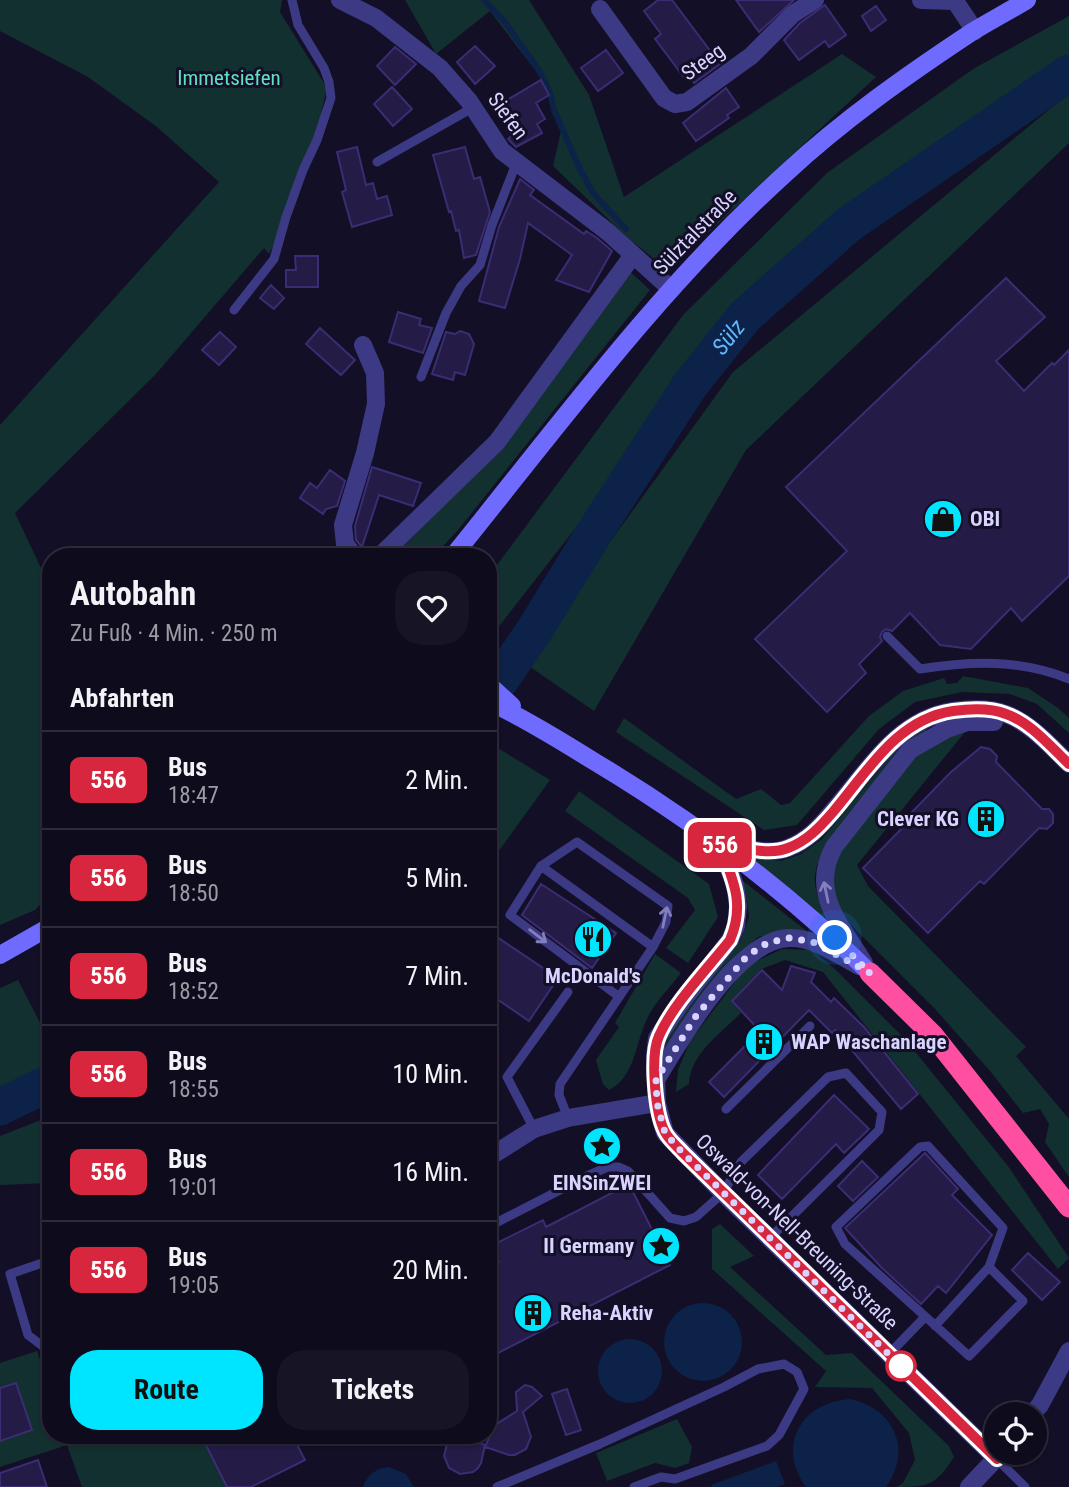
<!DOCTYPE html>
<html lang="de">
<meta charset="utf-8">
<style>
body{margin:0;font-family:"Roboto Condensed",sans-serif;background:#171425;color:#f1f3f6;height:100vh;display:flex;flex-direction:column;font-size:26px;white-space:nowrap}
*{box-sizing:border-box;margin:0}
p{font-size:23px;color:#9b9ba3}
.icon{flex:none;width:38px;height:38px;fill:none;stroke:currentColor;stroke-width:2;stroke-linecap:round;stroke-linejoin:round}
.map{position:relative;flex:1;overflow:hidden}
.drawer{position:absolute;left:42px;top:548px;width:455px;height:896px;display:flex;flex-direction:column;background:#0e0b1c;border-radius:28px;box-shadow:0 2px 5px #0004,0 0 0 2px #2e2b3b}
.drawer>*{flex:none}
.badge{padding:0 14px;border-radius:10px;font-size:24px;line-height:46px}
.buttons{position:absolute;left:984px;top:1402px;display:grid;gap:14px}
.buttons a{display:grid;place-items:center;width:63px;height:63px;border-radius:50%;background:#0e0b1c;box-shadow:0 2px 5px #0004,0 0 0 2px #2e2b3b;font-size:35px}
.you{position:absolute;width:35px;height:35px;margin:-18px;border:5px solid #fff;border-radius:50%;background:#1a73e8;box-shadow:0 0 0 10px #1a73e833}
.map>.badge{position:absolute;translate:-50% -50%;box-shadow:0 0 0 4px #fff}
h2{padding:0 28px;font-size:26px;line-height:63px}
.round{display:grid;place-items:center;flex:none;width:74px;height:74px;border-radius:28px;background:#171425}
.overview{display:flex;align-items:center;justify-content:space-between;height:119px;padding:0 28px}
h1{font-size:33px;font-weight:700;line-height:52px}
.primary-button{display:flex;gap:14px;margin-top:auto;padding:14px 28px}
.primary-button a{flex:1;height:80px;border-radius:28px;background:#00e5ff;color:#111;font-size:28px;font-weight:700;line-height:80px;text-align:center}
.primary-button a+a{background:#171425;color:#f1f3f6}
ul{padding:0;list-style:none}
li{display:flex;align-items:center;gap:21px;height:98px;padding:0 28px;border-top:2px solid #2e2b3b}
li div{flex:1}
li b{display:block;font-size:26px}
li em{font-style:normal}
li .badge{min-width:77px;font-weight:700;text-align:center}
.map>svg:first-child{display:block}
</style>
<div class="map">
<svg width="1069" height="1487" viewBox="0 0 1069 1487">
<rect width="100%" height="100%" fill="#130f26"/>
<path fill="#12302f" d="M0 0H282L280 12 327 88 312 153 284 225 269 254 264 248 156 374 15 513 51 589V893L35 910 0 925V425L219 182 157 127 88 77 0 31Z
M405 0H529L589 95 624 197 842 54 876 77 668 270 628 238 553 166 561 131 550 93 541 78 490 11 436 54Z
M1069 16V60L829 236 676 399 490 638 488 636V577L683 315 827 173 973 69Z
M1069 93V143L746 450 594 711 523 662 733 372Z
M626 268 650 290 458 530 434 556H394L497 451Z
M963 676 1028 688 1058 708 1069 718V733L1037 704 1010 694 962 692 915 702 879 729 797 825 764 830 616 732 624 718 736 799 761 789 781 805 790 803 869 716 903 691 944 678 947 684 957 683Z
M924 726 928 732 829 842C808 874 812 890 830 923L751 857 781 861 801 854 822 839 903 741Z
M965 732 857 865 868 886 1026 1047 1016 1056 1069 1119V1177L1045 1142 1049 1124 1040 1109 1023 1113 990 1071 935 1009 845 919 832 892 833 864 845 841 912 759 935 740Z
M488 742 550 780 488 866Z
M579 791 709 884 718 917 688 963 666 948 695 910 688 898 565 811Z
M738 877 813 936 780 932 758 937 743 951 667 1048 663 1044 666 1034 740 941 749 917 747 901Z
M782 949 812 950 835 969 904 1038 1008 1166 1069 1258 1058 1269 823 972 785 960 761 969 731 1001 741 1013C721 1033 690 1054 689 1084L676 1092 678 1070 690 1041 748 965Z
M655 954 681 973C671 986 658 999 650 1013 635 1039 637 1076 609 1090L603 1084 596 1060 619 1027 615 1023Z
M18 980 51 1044V1068L0 1090V988Z
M51 1116V1183L0 1185V1136Z
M720 1224 754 1256 730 1267 826 1355 852 1353 949 1446 954 1457C936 1485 929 1487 897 1487L903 1483 915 1460 909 1433 872 1388 815 1387 826 1371 712 1269V1229Z
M37 1351 42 1366 51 1364V1435H201L227 1487H82L67 1445 0 1467V1363Z
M677 1419 692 1447 689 1463 675 1468 655 1463 607 1481 596 1453Z"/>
<path fill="#0c2248" d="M664 1342a39 39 0 1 1 78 0a39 39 0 1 1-78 0Z
M598 1371a32 32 0 1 1 64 0a32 32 0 1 1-64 0Z
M850 1399C894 1408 913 1450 886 1487H806C776 1446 801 1402 850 1399Z
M776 1461 785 1484 777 1487H712L711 1485Z
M389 1467 406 1474 414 1487H363C367 1475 376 1468 389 1467Z"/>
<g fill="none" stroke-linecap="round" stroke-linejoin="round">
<path stroke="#0c2248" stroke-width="6" d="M484 0 504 21 540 72 550 93 554 110 579 167 593 193 626 229"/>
<g stroke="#0c2248" stroke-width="37">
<path id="s1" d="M488 698 534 631 596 530 690 385 745 316 849 224 1069 73"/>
<path d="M0 1107 51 1082"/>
</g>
</g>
<path fill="#241b47" stroke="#3b2d73" stroke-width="2" d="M658 0H672L720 64 694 83 690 77 686 80 655 39 661 34 644 11Z
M736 0H794L759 32Z
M825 5 846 35 829 47 825 41 799 60 784 40 800 23Z
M876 6 886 20 871 31 862 16Z
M475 46 495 66 475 84 457 62Z
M395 47 416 64 395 85 377 66Z
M606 50 623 73 598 91 581 68Z
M541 80 549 95 536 103 545 119 537 124 542 133 516 147 508 139 517 131 497 106Z
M392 87 412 109 393 126 374 104Z
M726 88 739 107 727 115 729 118 696 141 683 123Z
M357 147 366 185 373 183 377 199 387 196 392 215 352 227 342 192 346 190 337 152Z
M465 147 474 179 480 177 490 212 476 255 464 258 459 230 456 231 451 211 449 212 433 155Z
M520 179 534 190 530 195 584 234 586 231 597 238 612 251 589 292 556 280 572 255 528 223 520 259 505 308 479 301 499 227Z
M295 256H318V287H286V270H296Z
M1006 278 1045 317 996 361 1024 391 1052 363 1054 365 1069 350V576L1022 621 1011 608 971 649 940 645 910 613 892 631 886 629 882 632 880 637 882 641 859 664 866 673 827 712 755 639 847 551 786 487Z
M271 285 284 298 274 309 260 298Z
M398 312 421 319 419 325 432 328 423 353 389 342Z
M320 328 355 360 341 375 306 344Z
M460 331 469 334 474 344 465 375 455 372 453 380 432 374 446 332 455 334Z
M220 332 236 347 219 365 202 350Z
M372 467 421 483 413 506 379 495 362 547 356 540 355 526Z
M330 470 345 481 337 506 326 509 323 514 300 498 310 483 317 488Z
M981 747 990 749 997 756 996 762 1042 809H1049L1053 814V823L1047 829 1039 828 984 884 980 881 928 933 863 868 915 815 912 812 951 772Z
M541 884 616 933 592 968 522 915Z
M488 931 558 978 529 1021 488 993Z
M791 966 815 973 811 982 831 1002 834 998 864 1027 918 1094 901 1109 835 1030 832 1033 809 1010 724 1097 709 1082 760 1031 732 1001 762 970 782 990Z
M834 1095 869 1129 844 1153 836 1144 782 1199 758 1175Z
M925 1153 958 1189 952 1195 992 1235 946 1293 938 1286 921 1304 881 1267 845 1228Z
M862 1161 878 1177 853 1201 838 1186Z
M629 1184 670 1265 488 1358V1267L499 1262 491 1246 543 1220 546 1227Z
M1028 1253 1060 1282 1042 1300 1012 1270Z
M16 1383 32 1430 0 1441V1388Z
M525 1385 532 1387 542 1396 523 1412 531 1437 526 1449 515 1455H509L485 1447 495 1425 517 1411 516 1392Z
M567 1389 581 1430 566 1435 552 1394Z
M201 1435H292L305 1460 251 1487H227Z
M463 1436 485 1445 481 1463 478 1468 473 1472 460 1474 449 1468 444 1456 447 1444 457 1437Z
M38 1460 47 1487H0V1473Z"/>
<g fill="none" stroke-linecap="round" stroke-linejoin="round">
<path stroke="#3d3a85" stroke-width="9" d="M377 162 474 107
M234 310 274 259 286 217 303 170 317 140 331 98 329 82 324 68 298 25 292 0
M421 377 446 313 461 286 480 265 492 225 516 164
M887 636 920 669C971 661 1020 659 1069 679
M541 866 653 947
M726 1109 810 1026
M568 1118 559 1095 560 1084 653 947 666 922 668 906 577 842 541 866 510 915 618 996
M534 1129 507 1077 568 992
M488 1227 589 1175 608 1167H619L628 1171 670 1218 684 1221 696 1217 723 1193 741 1162 828 1077 846 1073 882 1112 879 1130 770 1238
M51 1260 10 1274 28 1335 49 1351 51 1350
M935 1326 989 1267 1023 1301 969 1356 845 1244 836 1227 920 1147 928 1146 1003 1228 989 1267
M889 1354 925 1317
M997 1459 1025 1487
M497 1487 600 1444 724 1387 758 1369 784 1364 797 1372 804 1389 779 1435 767 1446 675 1479 661 1477 634 1487"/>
<path stroke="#3d3a85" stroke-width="18" d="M340 0 376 18 440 68 469 101 502 151 608 232 671 289
M921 0 955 1 975 31
M600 9 664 98 675 104 687 102 751 56 793 14 815 0
M354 556 345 544 343 525 365 453 376 404 375 373 363 345
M380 556 497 442 633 255
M488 1158 534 1129 568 1118 657 1103"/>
<path stroke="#3d3a85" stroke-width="18" d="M719 843 735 885 738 906 736 926 730 940 683 1000 657 1038 655 1055 657 1103 665 1133 723 1193 997 1459
M719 843C739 847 768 856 788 848 807 841 820 827 833 811 867 772 897 719 953 711 968 709 991 708 1006 714 1029 722 1052 747 1069 764
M864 963C841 925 809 893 834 847L910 750 947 729 967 722H994
M656 1080C680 1040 738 939 789 938 814 937 838 955 859 966
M1032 1414 1040 1405 1069 1351
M969 1487 1002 1452"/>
<path stroke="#6f6bff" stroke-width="18" d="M453 556C559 425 660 287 786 173 843 120 907 75 972 32 990 21 1009 11 1027 0
M488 684 512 706
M488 701C526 719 560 740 595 762 695 822 787 891 870 973
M0 955 51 926"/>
<path stroke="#ff4fa3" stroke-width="21" d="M870 973 933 1035 1069 1207"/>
</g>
<defs><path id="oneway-shaft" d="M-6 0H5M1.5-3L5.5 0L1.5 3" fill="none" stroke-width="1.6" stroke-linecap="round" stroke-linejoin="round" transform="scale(1.75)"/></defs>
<g stroke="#837fbc">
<use href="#oneway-shaft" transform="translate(826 892) rotate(-102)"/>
<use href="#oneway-shaft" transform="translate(665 917) rotate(-78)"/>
<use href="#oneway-shaft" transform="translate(538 936) rotate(37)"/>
</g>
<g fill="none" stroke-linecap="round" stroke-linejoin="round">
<g stroke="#fff" stroke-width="16">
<path id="line" d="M1002 1452 997 1459 683 1153C678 1147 669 1140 665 1132 655 1113 650 1055 659 1036 673 1004 708 968 730 940 746 903 732 878 719 843 739 847 768 856 788 848 807 841 820 827 833 812 867 772 897 719 953 711 968 709 991 708 1006 714 1030 722 1051 747 1069 764"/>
</g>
<use href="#line" stroke="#d7263d" stroke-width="10"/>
<path stroke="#d9d4ff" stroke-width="7" stroke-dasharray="0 12.6" d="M835 938 870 973 813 942 789 938 767 943 747 956 696 1016 656 1080 657 1103 665 1133 683 1153 907 1372 901 1366"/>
</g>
<defs>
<g id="shop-disc" transform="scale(2.0125)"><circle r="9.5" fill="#00e5ff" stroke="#130f26"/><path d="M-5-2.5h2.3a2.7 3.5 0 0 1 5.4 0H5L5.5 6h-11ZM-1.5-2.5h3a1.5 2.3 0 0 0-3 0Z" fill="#111"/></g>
<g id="building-disc" transform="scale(2.0125)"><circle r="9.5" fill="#00e5ff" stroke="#130f26"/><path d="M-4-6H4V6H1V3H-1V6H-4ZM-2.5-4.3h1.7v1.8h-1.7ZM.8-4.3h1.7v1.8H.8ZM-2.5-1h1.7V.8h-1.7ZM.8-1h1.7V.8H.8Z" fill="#111"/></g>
<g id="restaurant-disc" transform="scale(2.0125)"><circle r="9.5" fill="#00e5ff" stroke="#130f26"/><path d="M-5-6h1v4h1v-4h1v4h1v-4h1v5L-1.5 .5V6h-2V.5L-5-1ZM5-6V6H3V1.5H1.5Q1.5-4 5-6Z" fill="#111"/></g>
<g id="sight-disc" transform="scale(2.0125)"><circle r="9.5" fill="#00e5ff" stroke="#130f26"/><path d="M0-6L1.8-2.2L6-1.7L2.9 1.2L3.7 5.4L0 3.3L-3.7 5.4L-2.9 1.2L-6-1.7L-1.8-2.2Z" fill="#111"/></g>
</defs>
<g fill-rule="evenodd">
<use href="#shop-disc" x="943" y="519"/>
<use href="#building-disc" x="986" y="819"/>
<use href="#restaurant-disc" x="593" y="939"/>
<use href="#building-disc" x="764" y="1042"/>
<use href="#sight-disc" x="602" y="1146"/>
<use href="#sight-disc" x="661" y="1246"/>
<use href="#building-disc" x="533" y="1313"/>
</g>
<circle fill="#fff" stroke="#d7263d" stroke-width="3.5" cx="901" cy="1366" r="14"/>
<g text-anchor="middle" stroke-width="6" stroke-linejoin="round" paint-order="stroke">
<g font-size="21" fill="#d9d4ff" stroke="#130f26">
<text transform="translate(703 62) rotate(-36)" y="7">Steeg</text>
<text transform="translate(508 116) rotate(54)" y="7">Siefen</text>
<text transform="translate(695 232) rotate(-46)" y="7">Sülztalstraße</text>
<text transform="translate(797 1232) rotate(44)" y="7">Oswald-von-Nell-Breuning-Straße</text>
</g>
<g font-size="21" fill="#5fe0c0" stroke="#130f26">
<text x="229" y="85">Immetsiefen</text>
</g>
<g font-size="21" font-weight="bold" fill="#d9d4ff" stroke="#130f26" text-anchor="start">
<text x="970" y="526">OBI</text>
<text x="959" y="826" text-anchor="end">Clever KG</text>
<text x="593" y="983" text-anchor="middle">McDonald's</text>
<text x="791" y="1049">WAP Waschanlage</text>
<text x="602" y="1190" text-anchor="middle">EINSinZWEI</text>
<text x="634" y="1253" text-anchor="end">II Germany</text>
<text x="560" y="1320">Reha-Aktiv</text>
</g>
<g font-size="23" font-style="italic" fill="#62b6ff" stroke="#130f26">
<text dy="8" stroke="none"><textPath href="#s1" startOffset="434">Sülz</textPath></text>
</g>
</g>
</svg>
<div class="buttons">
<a><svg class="icon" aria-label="locate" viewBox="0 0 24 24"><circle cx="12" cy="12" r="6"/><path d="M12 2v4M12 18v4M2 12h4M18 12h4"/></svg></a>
</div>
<div class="you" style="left:835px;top:938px"></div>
<b class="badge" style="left:720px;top:845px;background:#d7263d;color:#fff">556</b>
<section class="drawer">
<div class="overview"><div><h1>Autobahn</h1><p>Zu Fuß · 4 Min. · 250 m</p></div><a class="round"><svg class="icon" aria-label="heart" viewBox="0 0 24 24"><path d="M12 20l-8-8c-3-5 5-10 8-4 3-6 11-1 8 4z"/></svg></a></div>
<h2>Abfahrten</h2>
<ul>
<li><span class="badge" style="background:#d7263d;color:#fff">556</span><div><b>Bus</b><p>18:47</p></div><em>2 Min.</em></li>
<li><span class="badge" style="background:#d7263d;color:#fff">556</span><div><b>Bus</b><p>18:50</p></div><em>5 Min.</em></li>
<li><span class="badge" style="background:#d7263d;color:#fff">556</span><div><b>Bus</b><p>18:52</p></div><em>7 Min.</em></li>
<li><span class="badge" style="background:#d7263d;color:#fff">556</span><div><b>Bus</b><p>18:55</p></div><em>10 Min.</em></li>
<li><span class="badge" style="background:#d7263d;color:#fff">556</span><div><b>Bus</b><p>19:01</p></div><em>16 Min.</em></li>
<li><span class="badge" style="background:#d7263d;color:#fff">556</span><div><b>Bus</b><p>19:05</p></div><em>20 Min.</em></li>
</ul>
<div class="primary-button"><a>Route</a><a>Tickets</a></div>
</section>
</div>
